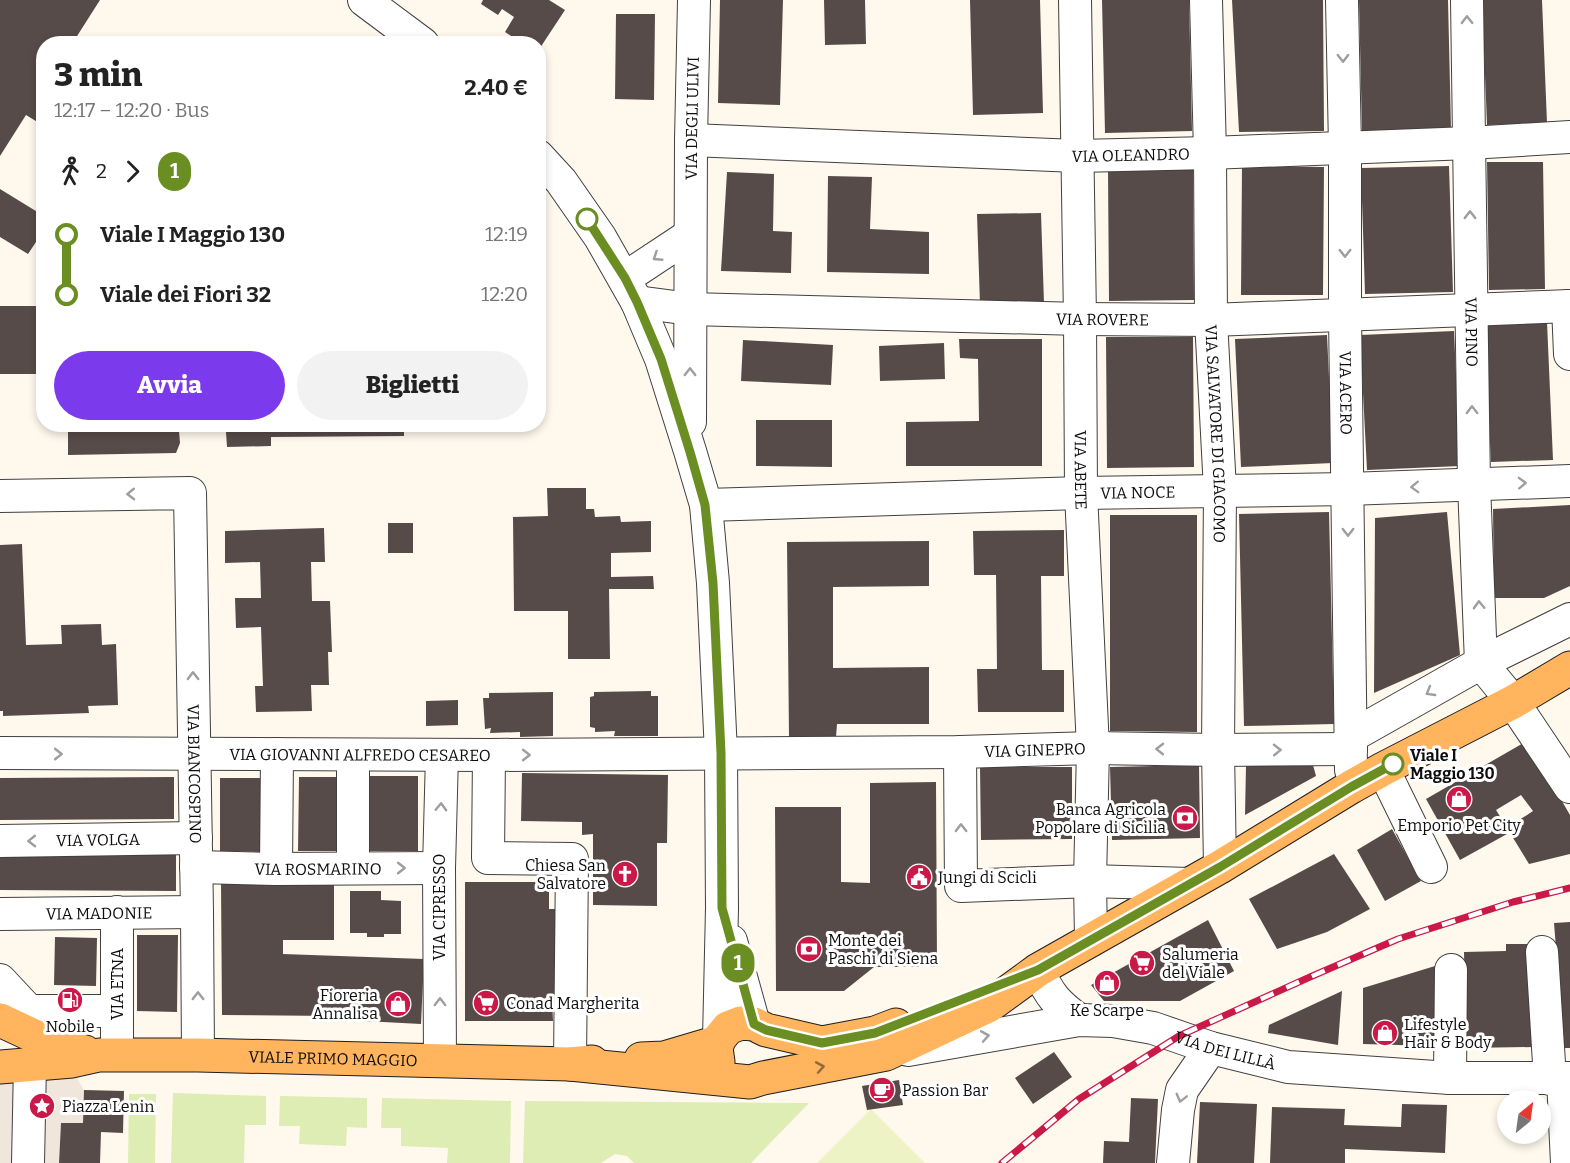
<!DOCTYPE html>
<html lang="it">
<meta charset="utf-8">
<style>
body{margin:0;font-family:Bitter,serif;background:#f2f2f2;color:#222;height:100vh;display:flex;flex-direction:column;font-size:22px;white-space:nowrap}
*{box-sizing:border-box;margin:0}
p{font-size:20px;color:#767676}
.icon{flex:none;width:33px;height:33px;fill:none;stroke:currentColor;stroke-width:2;stroke-linecap:round;stroke-linejoin:round}
.map{position:relative;flex:1;overflow:hidden}
.sheet{position:absolute;left:36px;top:36px;width:510px;height:396px;display:flex;flex-direction:column;background:#fff;border-radius:24px;box-shadow:0 3px 9px #0003}
.sheet>*{flex:none}
.badge{padding:0 12px;border-radius:20px;font-size:21px;line-height:39px}
.needle{width:39px;rotate:29deg}
.buttons{position:absolute;left:1497px;top:1090px;display:grid;gap:12px}
.buttons a{display:grid;place-items:center;width:54px;height:54px;border-radius:50%;background:#fff;box-shadow:0 3px 9px #0003;font-size:30px}
.map>.badge{position:absolute;translate:-50% -50%;box-shadow:0 0 0 3px #fff}
.legs{display:flex;align-items:center;gap:9px;height:66px;padding:0 18px;font-size:20px}
.legs p{margin-inline-start:auto}
.overview{display:flex;align-items:center;justify-content:space-between;height:102px;padding:0 18px}
h1{font-size:33px;font-weight:800;line-height:45px}
.button{display:flex;gap:12px;margin-top:auto;padding:12px 18px}
.button a{flex:1;height:69px;border-radius:36px;background:#7c3aed;color:#fff;font-size:24px;font-weight:800;line-height:69px;text-align:center}
.button a+a{background:#f2f2f2;color:#222}
ul{padding:0 18px;list-style:none}
li{display:flex;align-items:center;gap:21px;height:60px;font-size:22px}
li i{display:grid;place-items:center;width:9px;height:100%;margin:0 8px;background:currentColor}
li i::after{content:'';width:15px;height:15px;margin:-8px;border:4px solid;border-radius:50%;background:#fff}
li p{margin-inline-start:auto}
li:first-child i{background:linear-gradient(#0000 50%,currentColor 0)}
li:last-child i{background:linear-gradient(currentColor 50%,#0000 0)}
.map>svg:first-child{display:block}
</style>
<div class="map">
<svg width="1570" height="1163" viewBox="0 0 1570 1163">
<rect width="100%" height="100%" fill="#fff8ed"/>
<path fill="#deedb3" d="M173 1093 266 1096V1125H245L244 1163H171Z
M129 1094H156L155 1163H128Z
M280 1096 367 1098V1128L347 1127 346 1146 299 1144 300 1126H279Z
M382 1098 511 1101 510 1163H400H447L448 1148 401 1146V1128H381Z
M525 1101 809 1103 751 1163H634L627 1156 615 1154 601 1163H523Z"/>
<path fill="#eef3c6" d="M871 1109 925 1163H817Z"/>
<path fill="#f0e6db" d="M72 1061 77 1078 84 1090 83 1123H61L59 1163H0V1067Z"/>
<path fill="#574b49" d="M0 0H100L72 44H44V70L40 75 44 77V126L26 115 0 156Z
M483 0H549L565 10 538 51V44H524L505 32 514 17 502 9 498 15 481 4Z
M720 0H783L780 105 718 103Z
M824 0H865L866 44 825 45Z
M970 0H1040L1043 113 973 115Z
M1102 0H1189L1192 131 1105 133Z
M1232 0H1323L1324 131 1239 132Z
M1359 0H1448L1451 129 1362 131Z
M1482 0H1542L1547 123 1487 125Z
M616 14H655L654 100 615 99Z
M1487 162H1543L1545 289 1489 290Z
M1242 166 1324 167 1323 295H1241Z
M1449 166 1453 292 1365 294 1361 168Z
M1108 170H1193L1194 300 1109 301Z
M727 172 774 174 773 231 792 232 791 273 721 271Z
M828 176 872 177 870 229 929 232V274L827 272Z
M0 189 44 216V230L28 254 0 237Z
M1041 213 1044 303 980 304 977 214Z
M0 306H44V374H0Z
M1547 322 1553 460 1491 462 1484 325Z
M1454 331 1460 466 1367 470 1360 335Z
M1327 335 1333 463 1241 467 1235 339Z
M1106 337H1193L1194 467 1107 468Z
M959 339H1042V466H906V422L979 421 978 359 960 358Z
M743 340 833 345 831 385 741 381Z
M944 343 945 379 880 381 879 346Z
M756 420H832V467L756 466Z
M68 424H404V436L271 437V446L227 447 226 432 179 431 180 443 176 453 68 455Z
M547 488H586V509H594L595 517 620 516 621 522 651 521V552L611 553V577L653 576 654 589H609L610 659H568V611H514L513 517 548 516Z
M1570 505V586L1544 598H1494L1493 509Z
M1329 512 1334 724 1244 726 1239 514Z
M1447 512 1460 655 1374 693 1375 518Z
M1110 515H1197V732L1110 731Z
M388 523H413V553H388Z
M324 528 325 562H311L312 601H330L332 652H328L329 685H311L312 711 256 712 255 686H263L261 627 236 628 235 598H261L260 562 225 563V531Z
M1064 530V576H1041L1042 670H1064V712H978L977 669H997L996 575H974L973 531Z
M929 541V586L833 587V668L929 667V724H837L836 737H789L787 542Z
M22 544 26 645 62 644 61 625 101 624 102 645 116 644 118 705 88 706 89 713 3 716V711H0V545Z
M651 691V696H658V736H614L615 731 595 732V728L590 727V697L594 696V692Z
M553 692V736L520 737V732L490 733 491 728 485 729 483 698H489V693Z
M458 700V725L426 726V701Z
M1527 741 1570 815V854L1529 864 1507 828 1533 811 1521 795 1496 810 1506 826 1503 828 1507 834 1460 860 1426 799Z
M1199 765 1200 838 1112 840 1110 767Z
M1313 765 1316 776 1245 815 1246 766Z
M980 767H1072V839L981 840Z
M522 773 668 775 667 843H657V906L593 905V834L582 835V822L521 821Z
M367 776H418V851H366Z
M174 777V819L0 820V778Z
M299 777H339V851H298Z
M220 778H262V852L220 851Z
M936 782 937 967H874L844 991H776L775 807H841V882L870 883V783Z
M1392 829 1421 881 1385 901 1357 850Z
M0 854 176 855V891L0 890Z
M1334 854 1370 909 1327 932 1277 949 1249 899Z
M465 882H549V909H556L557 996H552L553 1021H465Z
M221 883H334V940H283V954L424 959 421 1024 345 1020 335 1016 222 1015Z
M350 891H381V900L401 901V934H384V937H367V933H350Z
M1208 920 1234 971 1180 1001H1104L1091 985Z
M1570 922V1048H1564L1554 923Z
M137 935H178L177 1012 137 1011Z
M55 937 97 938 96 986 54 985Z
M1506 944H1531L1534 1047 1466 1048 1464 952 1506 951Z
M1435 966 1434 1046 1363 1044V988Z
M1342 991 1338 1045 1268 1033 1269 1025Z
M1054 1052 1072 1077 1033 1104 1015 1078Z
M899 1080 903 1105 867 1110 862 1086Z
M84 1090 124 1091 123 1133 101 1132 100 1163H59L61 1123H83Z
M1131 1098 1158 1099 1155 1163H1103L1104 1141 1129 1142Z
M1200 1102 1257 1104 1254 1163H1197Z
M1402 1104 1447 1105 1445 1153 1345 1149V1163H1270L1272 1107 1345 1109 1344 1125 1401 1127Z"/>
<g fill="none" stroke-linecap="round" stroke-linejoin="round">
<g stroke="#404040" stroke-width="34">
<g id="minor">
<path d="M364 0 423 44"/>
<path id="s1" d="M1075 0 1080 319 1081 493 1093 748 1090 881 1091 939"/>
<path id="s2" d="M1206 0 1210 153 1211 320 1220 490 1218 750 1220 867"/>
<path id="s3" d="M1342 0 1345 147V315L1351 770"/>
<path id="s4" d="M1467 0 1474 484 1481 663"/>
<path id="s5" d="M691 140 1077 156 1210 153 1469 143 1570 137"/>
<path d="M538 156 561 181 600 237 637 302 661 359 690 451 706 505 713 583 721 753 722 908 719 1039"/>
<path d="M625 278 690 235"/>
<path id="s6" d="M637 302 690 309 1080 319 1211 320 1570 306"/>
<path d="M1568 306 1570 354"/>
<path id="s7" d="M690 422 691 140 694 0"/>
<path id="s8" d="M0 496 190 493 197 912 198 1055"/>
<path id="s9" d="M706 505 1081 493 1348 489 1570 481"/>
<path d="M1481 663 1513 702 1570 787"/>
<path d="M1350 737 1481 663 1570 619"/>
<path d="M960 752 961 886 1090 881 1189 884"/>
<path id="s10" d="M0 753 489 755 960 752 1093 748 1218 750 1351 749"/>
<path d="M489 755 488 858 572 859 570 1064"/>
<path d="M1383 769 1431 867"/>
<path id="s11" d="M0 841 196 838"/>
<path id="s12" d="M196 867 276 869 439 868"/>
<path d="M353 868V755"/>
<path d="M276 869 277 754"/>
<path d="M117 912V1055"/>
<path id="s13" d="M0 914 197 912"/>
<path d="M731 941 754 1024"/>
<path d="M1542 952 1550 1079"/>
<path d="M1038 970C1050 996 1056 1003 1079 1020"/>
<path d="M0 980 29 1011 39 1028"/>
<path d="M29 1011H117"/>
<path id="s14" d="M908 1050 1079 1020 1113 1021 1153 1028 1211 1048 1288 1067 1450 1078H1570"/>
<path d="M440 1060 439 868 442 755"/>
<path d="M1450 1078 1451 970"/>
<path d="M1563 1079 1567 1163"/>
<path d="M28 1163 30 1064"/>
<path d="M1173 1163 1178 1110 1182 1090 1211 1048"/>
</g>
</g>
<g stroke="#1e1e1e" stroke-width="35">
<g id="major">
<path d="M0 1020 47 1042 85 1052"/>
<path d="M641 1059 664 1058 718 1042"/>
<path d="M718 1062 716 1048 719 1039 728 1028 741 1023 754 1024 766 1030 822 1043 875 1033 896 1025"/>
<path d="M570 1064 750 1082 763 1078 886 1054 990 1005 1038 970 1220 867 1351 787 1383 769 1513 702 1570 668"/>
<path id="s15" d="M0 1067 72 1061 99 1055H198L570 1064 592 1062"/>
</g>
</g>
<use href="#minor" stroke="#fff" stroke-width="32"/>
<use href="#major" stroke="#ffb45d" stroke-width="33"/>
<g stroke="#ca1948" stroke-width="7">
<path id="rail" d="M1002 1163 1079 1099 1179 1036 1310 977 1398 939 1513 902 1570 888"/>
</g>
<use href="#rail" stroke="#fff" stroke-width="4.5" stroke-dasharray="14" stroke-linecap="butt"/>
</g>
<defs><path id="oneway-chevron" d="M-2-3.5L2.5 0L-2 3.5" fill="none" stroke-width="1.6" stroke-linecap="round" stroke-linejoin="round" transform="scale(1.5)"/></defs>
<g stroke="#9e9e9e">
<use href="#oneway-chevron" transform="translate(1467 20) rotate(-91)"/>
<use href="#oneway-chevron" transform="translate(1343 58) rotate(89)"/>
<use href="#oneway-chevron" transform="translate(1470 215) rotate(-90)"/>
<use href="#oneway-chevron" transform="translate(1345 253) rotate(90)"/>
<use href="#oneway-chevron" transform="translate(657 257) rotate(147)"/>
<use href="#oneway-chevron" transform="translate(690 372) rotate(-90)"/>
<use href="#oneway-chevron" transform="translate(1472 410) rotate(-91)"/>
<use href="#oneway-chevron" transform="translate(1522 483) rotate(-2)"/>
<use href="#oneway-chevron" transform="translate(1415 487) rotate(178)"/>
<use href="#oneway-chevron" transform="translate(131 494) rotate(179)"/>
<use href="#oneway-chevron" transform="translate(1348 532) rotate(90)"/>
<use href="#oneway-chevron" transform="translate(1479 605) rotate(-92)"/>
<use href="#oneway-chevron" transform="translate(193 676) rotate(-91)"/>
<use href="#oneway-chevron" transform="translate(1430 692) rotate(150)"/>
<use href="#oneway-chevron" transform="translate(1160 749) rotate(-179)"/>
<use href="#oneway-chevron" transform="translate(1277 750) rotate(-1)"/>
<use href="#oneway-chevron" transform="translate(58 754)"/>
<use href="#oneway-chevron" transform="translate(526 755)"/>
<use href="#oneway-chevron" transform="translate(441 807) rotate(-88)"/>
<use href="#oneway-chevron" transform="translate(961 828) rotate(-91)"/>
<use href="#oneway-chevron" transform="translate(32 841) rotate(179)"/>
<use href="#oneway-chevron" transform="translate(401 868)"/>
<use href="#oneway-chevron" transform="translate(198 996) rotate(-90)"/>
<use href="#oneway-chevron" transform="translate(440 1002) rotate(-90)"/>
<use href="#oneway-chevron" transform="translate(985 1036) rotate(-10)"/>
<use href="#oneway-chevron" transform="translate(1181 1098) rotate(104)"/>
</g>
<use stroke="#926939" href="#oneway-chevron" transform="translate(820 1067) rotate(-10)"/>
<g fill="none" stroke-linecap="round" stroke-linejoin="round">
<g stroke="#fff" stroke-width="14">
<path id="line-1" d="M587 219 625 278 637 302 661 359 690 452 705 505 713 583 721 753 722 908 754 1024 766 1030 822 1043 875 1033 1038 970 1220 867 1351 787 1393 764"/>
</g>
<use href="#line-1" stroke="#6b8e23" stroke-width="9"/>
</g>
<defs>
<g id="shop-disc" transform="scale(1.35)"><circle r="9.5" fill="#ca1948" stroke="#fff"/><path d="M-5-2.5h2.3a2.7 3.5 0 0 1 5.4 0H5L5.5 6h-11ZM-1.5-2.5h3a1.5 2.3 0 0 0-3 0Z" fill="#fff"/></g>
<g id="bank-disc" transform="scale(1.35)"><circle r="9.5" fill="#ca1948" stroke="#fff"/><path d="M-6-4H6V4H-6ZM0-2.3a2.3 2.3 0 1 0 0 4.6a2.3 2.3 0 1 0 0-4.6Z" fill="#fff"/></g>
<g id="church-disc" transform="scale(1.35)"><circle r="9.5" fill="#ca1948" stroke="#fff"/><path d="M-1.2-6h2.4v3.5h3.3v2.4h-3.3V6h-2.4V-.1h-3.3v-2.4h3.3Z" fill="#fff"/></g>
<g id="civic-disc" transform="scale(1.35)"><circle r="9.5" fill="#ca1948" stroke="#fff"/><path d="M-.6-6.5H3V-4.5H.6V-3L4-1V1h2V6H-6V1h2V-1L-.6-3ZM-1.2 2.5V6h2.4V2.5Z" fill="#fff"/></g>
<g id="supermarket-disc" transform="scale(1.35)"><circle r="9.5" fill="#ca1948" stroke="#fff"/><path d="M-6-5.5h2.5l.6 2H6L4.5 2H-2.5L-4.4-4H-6ZM-1.5 3.2a1.3 1.3 0 1 0 .1 0ZM3 3.2a1.3 1.3 0 1 0 .1 0Z" fill="#fff"/></g>
<g id="fuel-disc" transform="scale(1.35)"><circle r="9.5" fill="#ca1948" stroke="#fff"/><path d="M-5.5-6h7V0h2V4h1.3V-2.5L3-4.5l.8-.8L6-3V5H2.5V1h-1V6h-7ZM-4.2-4.7v3.2H.2V-4.7Z" fill="#fff"/></g>
<g id="cafe-disc" transform="scale(1.35)"><circle r="9.5" fill="#ca1948" stroke="#fff"/><path d="M-5.5-4.5H6V0H3Q3 3.5 0 3.5H-2.5Q-5.5 3.5-5.5 0ZM3-3.2v2h1.7v-2ZM-6 4.5H4V6H-6Z" fill="#fff"/></g>
<g id="sight-disc" transform="scale(1.35)"><circle r="9.5" fill="#ca1948" stroke="#fff"/><path d="M0-6L1.8-2.2L6-1.7L2.9 1.2L3.7 5.4L0 3.3L-3.7 5.4L-2.9 1.2L-6-1.7L-1.8-2.2Z" fill="#fff"/></g>
</defs>
<g fill-rule="evenodd">
<use href="#shop-disc" x="1459" y="799"/>
<use href="#bank-disc" x="1185" y="818"/>
<use href="#church-disc" x="625" y="874"/>
<use href="#civic-disc" x="919" y="877"/>
<use href="#bank-disc" x="809" y="949"/>
<use href="#supermarket-disc" x="1142" y="963"/>
<use href="#shop-disc" x="1107" y="983"/>
<use href="#fuel-disc" x="70" y="1000"/>
<use href="#supermarket-disc" x="486" y="1003"/>
<use href="#shop-disc" x="398" y="1004"/>
<use href="#shop-disc" x="1385" y="1033"/>
<use href="#cafe-disc" x="882" y="1090"/>
<use href="#sight-disc" x="42" y="1106"/>
</g>
<g fill="#fff" stroke="#6b8e23" stroke-width="3">
<circle cx="587" cy="219" r="10"/>
<circle cx="1393" cy="764" r="10"/>
</g>
<g text-anchor="middle" stroke-width="6" stroke-linejoin="round" paint-order="stroke">
<g font-size="16" fill="#0d0d0d" stroke="#fff">
<text dy="6" stroke="none"><textPath href="#s7" startOffset="304">VIA DEGLI ULIVI</textPath></text>
<text dy="6" stroke="none"><textPath href="#s5" startOffset="440">VIA OLEANDRO</textPath></text>
<text dy="6" stroke="none"><textPath href="#s6" startOffset="466">VIA ROVERE</textPath></text>
<text dy="6" stroke="none"><textPath href="#s4" startOffset="332">VIA PINO</textPath></text>
<text dy="6" stroke="none"><textPath href="#s3" startOffset="393">VIA ACERO</textPath></text>
<text dy="6" stroke="none"><textPath href="#s2" startOffset="434">VIA SALVATORE DI GIACOMO</textPath></text>
<text dy="6" stroke="none"><textPath href="#s1" startOffset="470">VIA ABETE</textPath></text>
<text dy="6" stroke="none"><textPath href="#s9" startOffset="432">VIA NOCE</textPath></text>
<text dy="6" stroke="none"><textPath href="#s10" startOffset="1035">VIA GINEPRO</textPath></text>
<text dy="6" stroke="none"><textPath href="#s10" startOffset="360">VIA GIOVANNI ALFREDO CESAREO</textPath></text>
<text dy="6" stroke="none"><textPath href="#s8" startOffset="471">VIA BIANCOSPINO</textPath></text>
<text dy="6" stroke="none"><textPath href="#s11" startOffset="98">VIA VOLGA</textPath></text>
<text dy="6" stroke="none"><textPath href="#s12" startOffset="122">VIA ROSMARINO</textPath></text>
<text transform="translate(439 907) rotate(-90)" y="6">VIA CIPRESSO</text>
<text dy="6" stroke="none"><textPath href="#s13" startOffset="99">VIA MADONIE</textPath></text>
<text transform="translate(117 984) rotate(-90)" y="6">VIA ETNA</text>
<text dy="6" stroke="none"><textPath href="#s14" startOffset="324">VIA DEI LILLÀ</textPath></text>
<text dy="6" stroke="none"><textPath href="#s15" startOffset="334">VIALE PRIMO MAGGIO</textPath></text>
</g>
<g font-size="16" font-weight="bold" fill="#0d0d0d" stroke="#fff" text-anchor="start">
<text x="1410" y="761">Viale I<tspan x="1410" dy="18">Maggio 130</tspan></text>
</g>
<g font-size="16" fill="#0d0d0d" stroke="#fff" text-anchor="start">
<text x="1166" y="815" text-anchor="end">Banca Agricola<tspan x="1166" dy="18">Popolare di Sicilia</tspan></text>
<text x="1459" y="831" text-anchor="middle">Emporio Pet City</text>
<text x="606" y="871" text-anchor="end">Chiesa San<tspan x="606" dy="18">Salvatore</tspan></text>
<text x="938" y="883">Jungi di Scicli</text>
<text x="828" y="946">Monte dei<tspan x="828" dy="18">Paschi di Siena</tspan></text>
<text x="1162" y="960">Salumeria<tspan x="1162" dy="18">del Viale</tspan></text>
<text x="378" y="1001" text-anchor="end">Fioreria<tspan x="378" dy="18">Annalisa</tspan></text>
<text x="506" y="1009">Conad Margherita</text>
<text x="1107" y="1016" text-anchor="middle">Ke Scarpe</text>
<text x="1404" y="1030">Lifestyle<tspan x="1404" dy="18">Hair &amp; Body</tspan></text>
<text x="70" y="1032" text-anchor="middle">Nobile</text>
<text x="902" y="1096">Passion Bar</text>
<text x="62" y="1112">Piazza Lenin</text>
</g>
</g>
</svg>
<div class="buttons">
<a><svg class="needle" viewBox="-14 -14 28 28"><path d="M0-13l5 13h-10z" fill="#e53935"/><path d="M0 13l5-13h-10z" fill="#767676"/></svg></a>
</div>
<b class="badge" style="left:738px;top:963px;background:#6b8e23;color:#fff">1</b>
<section class="sheet">
<div class="overview"><div><h1>3 min</h1><p>12:17 – 12:20 · Bus</p></div><b>2.40 €</b></div>
<div class="legs"><svg class="icon" aria-label="walk" viewBox="0 0 24 24"><circle cx="13" cy="4" r="2"/><path d="M13 8l-2 6 4 7M11 14l-3 7M7 12l3-4h3l4 4"/></svg>2<svg class="icon" aria-label="forward" viewBox="0 0 24 24"><path d="M9 5l7 7-7 7"/></svg><b class="badge" style="background:#6b8e23;color:#fff">1</b></div>
<ul>
<li><i style="color:#6b8e23"></i><b>Viale I Maggio 130</b><p>12:19</p></li>
<li><i style="color:#6b8e23"></i><b>Viale dei Fiori 32</b><p>12:20</p></li>
</ul>
<div class="button"><a>Avvia</a><a>Biglietti</a></div>
</section>
</div>
